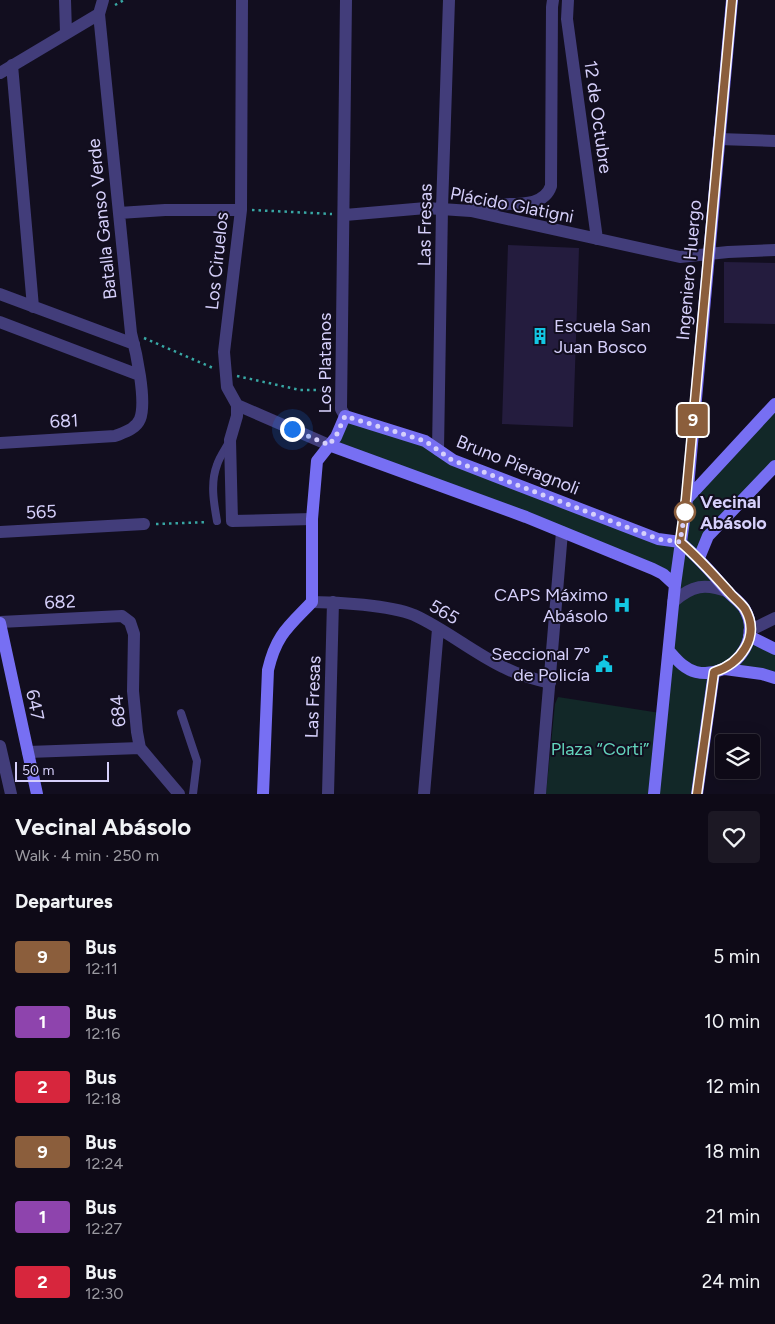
<!DOCTYPE html>
<meta charset="utf-8">
<style>
body{margin:0;font-family:Figtree,sans-serif;background:#1c1824;color:#f1f3f6;height:100vh;display:flex;flex-direction:column;font-size:19px;white-space:nowrap}
*{box-sizing:border-box;margin:0}
p{font-size:16px;color:#9b9aa1}
.icon{flex:none;width:28px;height:28px;fill:none;stroke:currentColor;stroke-width:2;stroke-linecap:round;stroke-linejoin:round}
.map{position:relative;height:794px;overflow:hidden}
.sheet{display:flex;flex-direction:column;background:#0e0a17;flex:1}
.sheet>*{flex:none}
.badge{padding:0 10px;border-radius:4px;font-size:18px;line-height:32px}
.fabs{position:absolute;left:715px;top:734px;display:grid;gap:10px}
.fabs a{display:grid;place-items:center;width:45px;height:45px;border-radius:5px;background:#0e0a17;box-shadow:0 5px 20px #0002,0 0 0 1px #2e2b36;font-size:25px}
.scale{position:absolute;left:15px;bottom:12px;width:94px;box-sizing:border-box;padding-left:5px;border:2px solid #d6d0fb;border-top:0;font-size:14px;line-height:18px;white-space:nowrap;color:#d6d0fb;-webkit-text-stroke:4px #120e1f;paint-order:stroke}
.you{position:absolute;width:25px;height:25px;margin:-12px;border:4px solid #fff;border-radius:50%;background:#1a73e8;box-shadow:0 0 0 8px #1a73e833}
.map>.badge{position:absolute;translate:-50% -50%;box-shadow:0 0 0 2px #fff}
h2{padding:0 15px;font-size:19px;line-height:45px}
.round{display:grid;place-items:center;flex:none;width:52px;height:52px;border-radius:5px;background:#1c1824}
.summary{display:flex;align-items:center;justify-content:space-between;height:85px;padding:0 15px}
h1{font-size:24px;font-weight:700;line-height:38px}
ul{padding:0;list-style:none}
li{display:flex;align-items:center;gap:15px;height:65px;padding:0 15px}
li div{flex:1}
li b{display:block;font-size:19px}
li em{font-style:normal}
li .badge{min-width:55px;font-weight:700;text-align:center}
.map>svg:first-child{display:block}
</style>
<div class="map">
<svg width="775" height="794" viewBox="0 0 775 794">
<rect width="100%" height="100%" fill="#120e1f"/>
<path fill="#122828" d="M775 404V466L709 536 699 558 744 609 749 636 775 649V678L714 672 697 794H654L675 585 663 574 329 445 345 416 425 441 453 460 680 542 687 499Z
M558 697 660 713 651 794H546L555 704Z"/>
<path fill="#241c3e" d="M508 245 579 248 573 427 502 424Z
M724 262 775 263V324L724 323Z"/>
<g fill="none" stroke-linecap="round" stroke-linejoin="round">
<path stroke="#38a7a4" stroke-width="2.5" stroke-dasharray="2.5 4" stroke-linecap="butt" d="M115 5 124 0
M252 210 332 214
M144 338 213 368
M237 376 300 390H323
M156 524 208 522"/>
<path stroke="#423d7a" stroke-width="8" d="M217 521C214 504 210 483 217 465 219 458 224 451 228 444
M181 713 197 761 193 794"/>
<path stroke="#423d7a" stroke-width="12" d="M65 0 66 32
M242 0 241 210 224 352 227 387 237 405V416L230 440 232 521 312 519
M568 0 567 19 597 239
M12 65 33 307
M0 73 99 14
M719 139 775 141
M469 210C475 208 482 206 488 205 509 202 543 210 551 186L552 7 553 0
M119 213 165 210H241
M345 215 426 208 471 211 680 257 728 252 775 250
M0 294 134 344
M0 322 139 375
M237 405 329 445
M345 416 341 409 346 0
M0 443 115 436C125 432 136 429 140 419 147 401 136 351 131 333L99 14 103 0
M438 450 442 208 449 0
M0 532 144 524
M312 602C338 602 389 605 414 615 445 629 472 652 503 667 518 675 533 679 550 683
M673 602C692 585 705 583 729 592
M0 622 122 616 130 622 134 634 133 691 137 732 140 748 179 794
M749 631 775 618
M0 746 11 794
M28 752 140 748
M328 794 333 602
M424 794 438 629
M540 794 562 532"/>
<path stroke="#776ff3" stroke-width="12" d="M329 445 526 517 653 569 663 574 675 585
M687 499 775 404
M699 558 708 536 775 466
M0 623 37 794
M749 636 775 649
M669 651C677 660 684 669 696 672 731 680 764 640 744 608 740 602 733 597 728 592 713 574 698 557 680 542
M725 669 762 674 775 678
M263 794 268 670C276 635 288 627 312 602V519L317 461 336 437 345 416 425 441 453 460 658 539 680 542
M654 794 675 585 687 499 732 0
M697 794 714 672"/>
</g>
<g fill="none" stroke-linecap="round" stroke-linejoin="round">
<g stroke="#fff" stroke-width="11">
<path id="line" d="M697 794 714 672C740 664 761 637 745 609 741 603 734 598 729 592 713 574 698 557 680 542L686 499 732 0"/>
</g>
<use href="#line" stroke="#8b5e3c" stroke-width="8"/>
<path stroke="#d6d0fb" stroke-width="5" stroke-dasharray="0 9" d="M292 429 329 445 336 436 345 416 425 441 452 460 658 539 680 542 685 512"/>
</g>
<defs>
<g id="building-bare" transform="scale(1.35)"><path d="M-4-6H4V6H1V3H-1V6H-4ZM-2.5-4.3h1.7v1.8h-1.7ZM.8-4.3h1.7v1.8H.8ZM-2.5-1h1.7V.8h-1.7ZM.8-1h1.7V.8H.8Z" fill="#13c7e3" stroke="#120e1f" stroke-width="2.5" paint-order="stroke"/></g>
<g id="hospital-bare" transform="scale(1.35)"><path d="M-5-5h3v3.5h4V-5h3V5h-3V1.5h-4V5h-3Z" fill="#13c7e3" stroke="#120e1f" stroke-width="2.5" paint-order="stroke"/></g>
<g id="civic-bare" transform="scale(1.35)"><path d="M-.6-6.5H3V-4.5H.6V-3L4-1V1h2V6H-6V1h2V-1L-.6-3ZM-1.2 2.5V6h2.4V2.5Z" fill="#13c7e3" stroke="#120e1f" stroke-width="2.5" paint-order="stroke"/></g>
</defs>
<g fill-rule="evenodd">
<use href="#building-bare" x="540" y="336"/>
<use href="#hospital-bare" x="622" y="605"/>
<use href="#civic-bare" x="604" y="664"/>
</g>
<circle fill="#fff" stroke="#8b5e3c" stroke-width="2.5" cx="685" cy="512" r="10"/>
<g text-anchor="middle" stroke-width="4" stroke-linejoin="round" paint-order="stroke">
<g font-size="18" fill="#d6d0fb" stroke="#120e1f">
<text transform="translate(598 117) rotate(82)" y="6">12 de Octubre</text>
<text transform="translate(512 205) rotate(11)" y="6">Plácido Glatigni</text>
<text transform="translate(102 219) rotate(-96)" y="6">Batalla Ganso Verde</text>
<text transform="translate(425 225) rotate(-89)" y="6">Las Fresas</text>
<text transform="translate(217 261) rotate(-84)" y="6">Los Ciruelos</text>
<text transform="translate(689 270) rotate(-85)" y="6">Ingeniero Huergo</text>
<text transform="translate(325 363) rotate(-90)" y="6">Los Platanos</text>
<text transform="translate(64 421) rotate(-3)" y="6">681</text>
<text transform="translate(518 465) rotate(22)" y="6">Bruno Pieragnoli</text>
<text transform="translate(41 512) rotate(-3)" y="6">565</text>
<text transform="translate(60 602) rotate(-3)" y="6">682</text>
<text transform="translate(444 612) rotate(30)" y="6">565</text>
<text transform="translate(313 697) rotate(-88)" y="6">Las Fresas</text>
<text transform="translate(35 705) rotate(78)" y="6">647</text>
<text transform="translate(118 711) rotate(-95)" y="6">684</text>
</g>
<g font-size="18" fill="#d6d0fb" stroke="#120e1f" text-anchor="end">
<text x="554" y="332" text-anchor="start">Escuela San<tspan x="554" dy="21">Juan Bosco</tspan></text>
<text x="608" y="601">CAPS Máximo<tspan x="608" dy="21">Abásolo</tspan></text>
<text x="590" y="660">Seccional 7º<tspan x="590" dy="21">de Policía</tspan></text>
</g>
<g font-size="18" font-weight="bold" fill="#d6d0fb" stroke="#120e1f" text-anchor="start">
<text x="700" y="508">Vecinal<tspan x="700" dy="21">Abásolo</tspan></text>
</g>
<g font-size="18" fill="#63d4bc" stroke="#120e1f">
<text x="600" y="755">Plaza “Corti”</text>
</g>
</g>
</svg>
<div class="fabs">
<a><svg class="icon" aria-label="layers" viewBox="0 0 24 24"><path d="M12 4l9 5-9 5-9-5zM3 14l9 5 9-5"/></svg></a>
</div>
<div class="scale">50 m</div>
<div class="you" style="left:292px;top:429px"></div>
<b class="badge" style="left:693px;top:420px;background:#8b5e3c;color:#fff">9</b>
</div>
<section class="sheet">
<div class="summary"><div><h1>Vecinal Abásolo</h1><p>Walk · 4 min · 250 m</p></div><a class="round"><svg class="icon" aria-label="heart" viewBox="0 0 24 24"><path d="M12 20l-8-8c-3-5 5-10 8-4 3-6 11-1 8 4z"/></svg></a></div>
<h2>Departures</h2>
<ul>
<li><span class="badge" style="background:#8b5e3c;color:#fff">9</span><div><b>Bus</b><p>12:11</p></div><em>5 min</em></li>
<li><span class="badge" style="background:#8e44ad;color:#fff">1</span><div><b>Bus</b><p>12:16</p></div><em>10 min</em></li>
<li><span class="badge" style="background:#d7263d;color:#fff">2</span><div><b>Bus</b><p>12:18</p></div><em>12 min</em></li>
<li><span class="badge" style="background:#8b5e3c;color:#fff">9</span><div><b>Bus</b><p>12:24</p></div><em>18 min</em></li>
<li><span class="badge" style="background:#8e44ad;color:#fff">1</span><div><b>Bus</b><p>12:27</p></div><em>21 min</em></li>
<li><span class="badge" style="background:#d7263d;color:#fff">2</span><div><b>Bus</b><p>12:30</p></div><em>24 min</em></li>
</ul>
</section>
